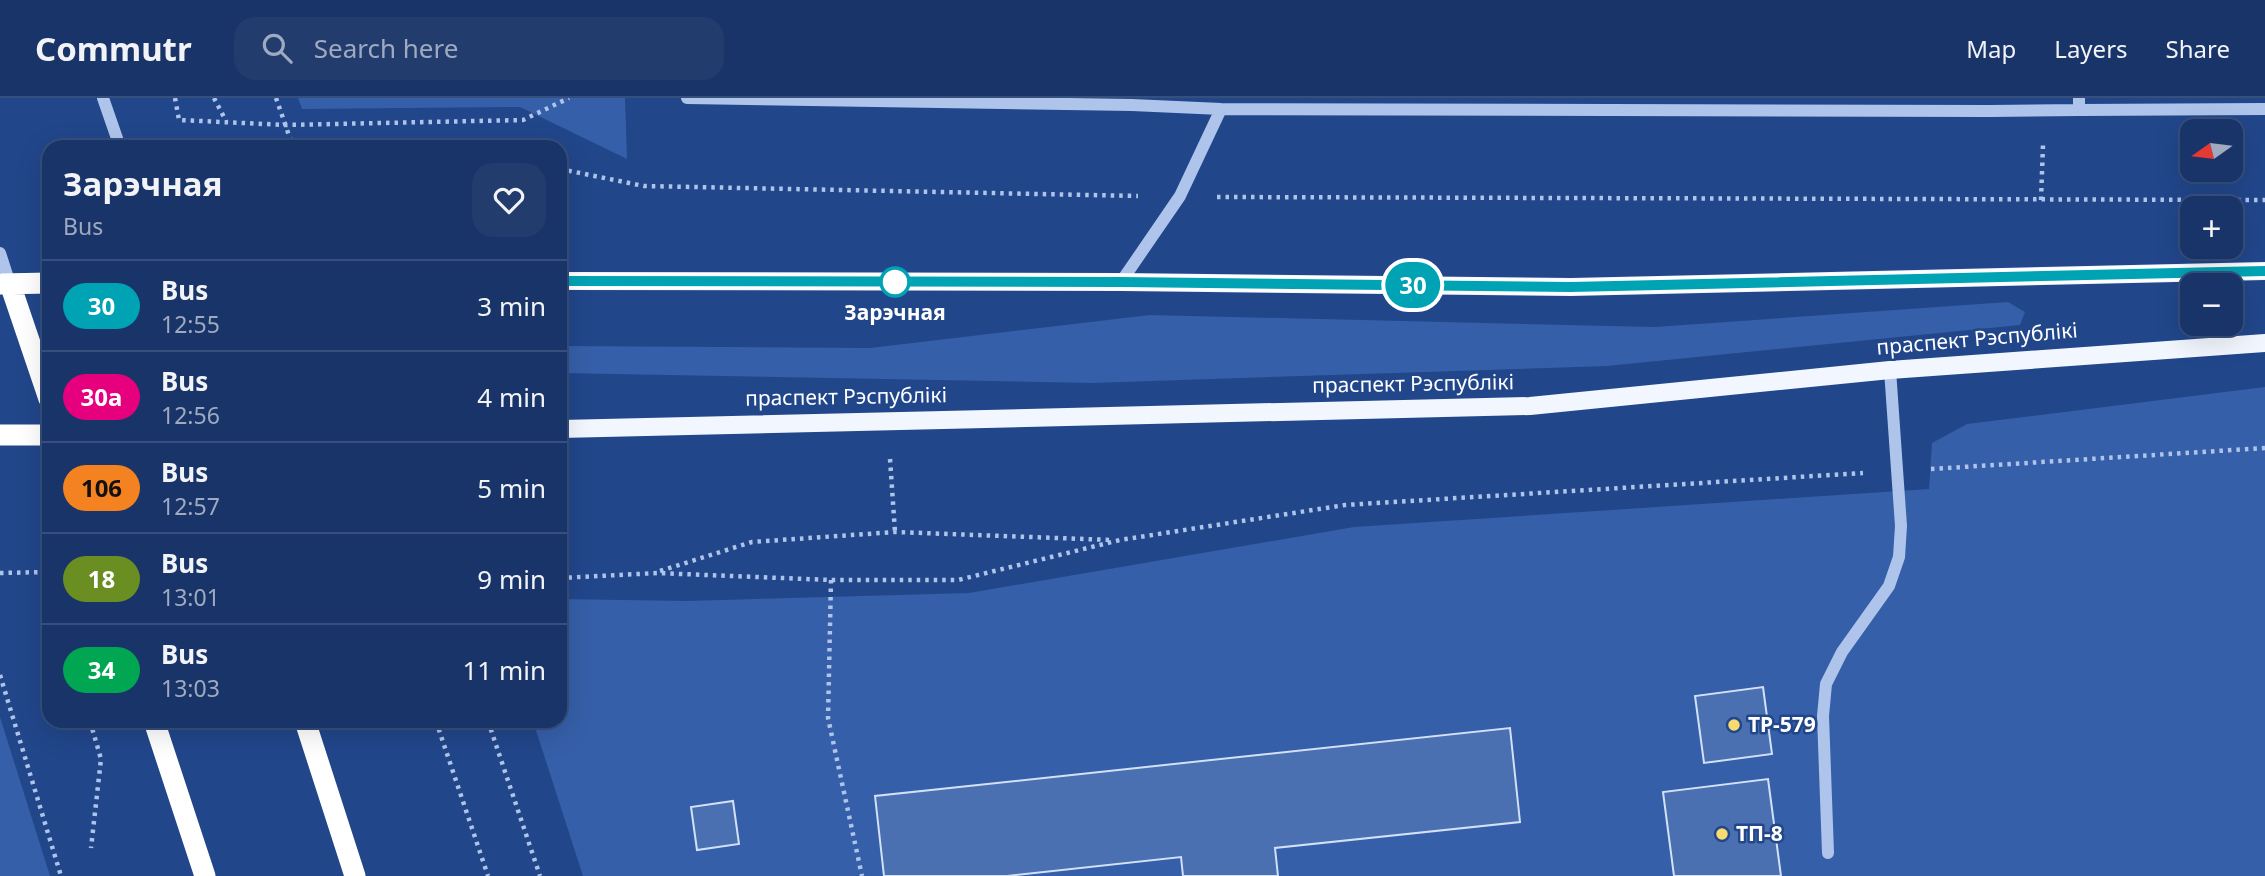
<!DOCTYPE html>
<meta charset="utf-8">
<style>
body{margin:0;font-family:"Noto Sans",sans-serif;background:#223c6e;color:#f1f3f6;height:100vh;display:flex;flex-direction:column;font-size:26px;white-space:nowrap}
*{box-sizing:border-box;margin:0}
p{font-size:23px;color:#9faac0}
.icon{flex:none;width:38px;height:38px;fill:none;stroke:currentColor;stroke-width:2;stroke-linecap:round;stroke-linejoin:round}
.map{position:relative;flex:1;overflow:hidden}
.sheet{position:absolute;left:42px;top:42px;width:525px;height:588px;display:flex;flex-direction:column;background:#193468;border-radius:21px;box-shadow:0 7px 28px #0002,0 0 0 2px #374f7c}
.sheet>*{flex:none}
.badge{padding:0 14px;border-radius:23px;font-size:24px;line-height:46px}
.needle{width:46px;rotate:256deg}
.buttons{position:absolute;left:2180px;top:21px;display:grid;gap:14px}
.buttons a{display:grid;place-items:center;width:63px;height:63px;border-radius:14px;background:#193468;box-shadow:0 7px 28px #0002,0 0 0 2px #374f7c;font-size:35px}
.map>.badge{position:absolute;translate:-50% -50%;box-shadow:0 0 0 4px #fff}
.round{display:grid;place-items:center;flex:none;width:74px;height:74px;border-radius:21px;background:#223c6e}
.overview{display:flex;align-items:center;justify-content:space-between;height:119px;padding:0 21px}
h1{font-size:33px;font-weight:700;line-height:52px}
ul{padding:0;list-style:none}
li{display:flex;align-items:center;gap:21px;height:91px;padding:0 21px;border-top:2px solid #374f7c}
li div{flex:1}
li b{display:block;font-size:26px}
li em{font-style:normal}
li .badge{min-width:77px;font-weight:700;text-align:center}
header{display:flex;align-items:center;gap:42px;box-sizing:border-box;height:98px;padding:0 35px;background:#193468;border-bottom:2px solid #374f7c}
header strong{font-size:33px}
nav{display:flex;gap:38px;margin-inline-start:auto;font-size:24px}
.search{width:490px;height:63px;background:#223c6e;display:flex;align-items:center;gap:18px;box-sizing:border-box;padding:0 24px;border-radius:21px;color:#9faac0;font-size:26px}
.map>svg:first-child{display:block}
</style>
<header>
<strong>Commutr</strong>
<div class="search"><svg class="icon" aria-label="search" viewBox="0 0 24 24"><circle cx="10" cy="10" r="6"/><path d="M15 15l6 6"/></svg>Search here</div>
<nav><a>Map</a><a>Layers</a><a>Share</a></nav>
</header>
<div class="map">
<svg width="2265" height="778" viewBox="0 0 2265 778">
<rect width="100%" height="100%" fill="#21468a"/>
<path fill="#355fa8" d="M298 0H625L627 61 520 9 302 11Z
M2008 204 2025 214 2020 227 1607 268 1092 285 560 275V248L870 250 1150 217 1655 229Z
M2265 289V778H583L533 623H560V501L687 503 969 495 1354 429 1929 391 1932 345 1967 326Z
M0 619 50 778H0Z"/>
<path fill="#4a70b2" stroke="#d2e0f8" stroke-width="2" d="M1763 589 1772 656 1704 665 1695 598Z
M1510 630 1520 724 1275 750 1278 778H1183L1181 759 1007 778H884L875 698Z
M1768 681 1781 778H1674L1663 694Z
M733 703 739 746 697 752 691 709Z"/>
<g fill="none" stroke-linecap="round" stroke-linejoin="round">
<path stroke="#aec4eb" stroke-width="4.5" stroke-dasharray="3.5 5" stroke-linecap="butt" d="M175 0 179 22 286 27 523 22 569 0
M214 0 226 23
M276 0 293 49
M560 71 644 88 1138 98
M1217 99 2265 102
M2041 102 2043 47
M890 361 895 434
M1931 371 2265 350
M660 473 752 444 895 434 1112 442
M0 475 46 474 49 485
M560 480 657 475 831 482H958L1120 442 1345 407 1863 375
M831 482 828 620 862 778
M0 577 61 778
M90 623 101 661 91 750
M436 623 488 778
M488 623 540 778"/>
<path stroke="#aec4eb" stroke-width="12" d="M103 0 120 49
M687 0 1132 7 1221 11 1990 13 2079 12V0
M2079 12 2265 11
M0 155 10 186
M1121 184 1180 98 1221 11
M1828 755 1823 618 1826 586 1842 554 1889 488 1899 459 1901 428 1890 272"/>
<path stroke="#f2f6fe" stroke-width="18" d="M560 183 1121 184 1571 189 2265 173
M560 331 1530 308 1890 272 2265 245"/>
<path stroke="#fff" stroke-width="21" d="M0 186 49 185
M10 186 49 301
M0 337H49
M154 623 205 778
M305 623 355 778"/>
</g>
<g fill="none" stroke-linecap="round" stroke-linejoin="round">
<g stroke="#fff" stroke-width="16">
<path id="line" d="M560 183 1121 184 1571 189 2265 173"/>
</g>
<use href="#line" stroke="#00a3b4" stroke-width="10"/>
</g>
<circle fill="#fff" stroke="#00a3b4" stroke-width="3.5" cx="895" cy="184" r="14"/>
<g fill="#f7db6f" stroke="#21468a" stroke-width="2.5">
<circle cx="1734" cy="627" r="7"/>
<circle cx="1722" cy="736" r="7"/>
</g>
<g text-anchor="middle" stroke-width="5" stroke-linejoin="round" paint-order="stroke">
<g font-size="21" font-weight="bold" fill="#fff" stroke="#21468a">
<text x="895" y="222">Зарэчная</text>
</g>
<g font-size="21" fill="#fff" stroke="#21468a">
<text transform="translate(1977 241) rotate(-5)" y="7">праспект Рэспублікі</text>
<text transform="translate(1413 286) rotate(-1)" y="7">праспект Рэспублікі</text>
<text transform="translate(846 299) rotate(-1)" y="7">праспект Рэспублікі</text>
</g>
<g font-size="21" font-weight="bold" fill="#fff" stroke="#21468a" text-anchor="start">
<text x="1748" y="634">ТР-579</text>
<text x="1736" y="743">ТП-8</text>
</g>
</g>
</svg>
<div class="buttons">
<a><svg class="needle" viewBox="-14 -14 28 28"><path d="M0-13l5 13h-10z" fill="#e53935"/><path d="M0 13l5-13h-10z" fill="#9faac0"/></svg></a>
<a>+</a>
<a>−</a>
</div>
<b class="badge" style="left:1413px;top:187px;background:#00a3b4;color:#fff">30</b>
<section class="sheet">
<div class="overview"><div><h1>Зарэчная</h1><p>Bus</p></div><a class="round"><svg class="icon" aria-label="heart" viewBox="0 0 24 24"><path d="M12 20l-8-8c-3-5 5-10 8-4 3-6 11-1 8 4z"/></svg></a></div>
<ul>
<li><span class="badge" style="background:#00a3b4;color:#fff">30</span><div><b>Bus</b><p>12:55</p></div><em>3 min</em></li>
<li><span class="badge" style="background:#e6007e;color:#fff">30а</span><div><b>Bus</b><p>12:56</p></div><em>4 min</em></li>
<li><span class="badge" style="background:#f58220;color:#111">106</span><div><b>Bus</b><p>12:57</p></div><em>5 min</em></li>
<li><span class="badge" style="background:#6b8e23;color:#fff">18</span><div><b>Bus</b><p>13:01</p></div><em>9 min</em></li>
<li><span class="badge" style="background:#00a651;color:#fff">34</span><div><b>Bus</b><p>13:03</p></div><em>11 min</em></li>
</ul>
</section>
</div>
